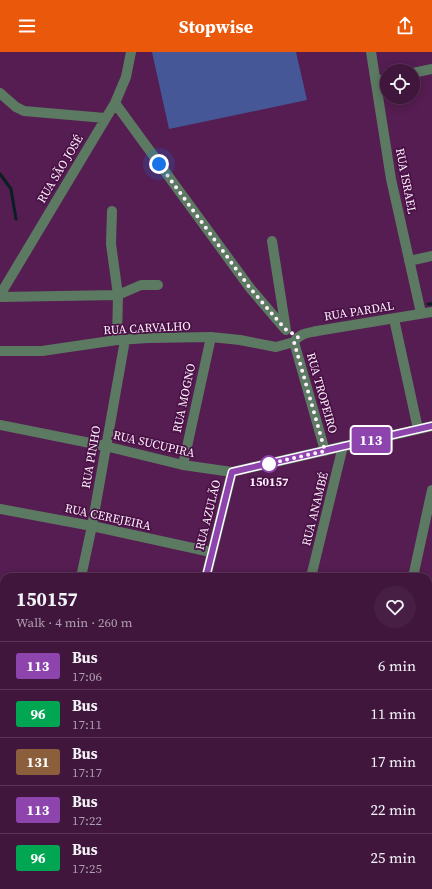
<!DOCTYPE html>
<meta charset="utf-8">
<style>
body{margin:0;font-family:"Source Serif 4",serif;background:#471f44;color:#f1f3f6;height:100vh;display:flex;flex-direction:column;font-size:15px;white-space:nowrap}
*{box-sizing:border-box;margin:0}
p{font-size:13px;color:#ae9fb0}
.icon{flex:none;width:22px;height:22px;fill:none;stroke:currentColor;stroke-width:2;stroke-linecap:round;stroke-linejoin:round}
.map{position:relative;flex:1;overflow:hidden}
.panel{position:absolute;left:0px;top:521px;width:432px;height:316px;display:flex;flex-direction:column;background:#40163d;border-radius:12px 12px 0 0;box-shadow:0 2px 10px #0003,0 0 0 1px #593557}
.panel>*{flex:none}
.badge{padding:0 8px;border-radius:3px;font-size:14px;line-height:26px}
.tools{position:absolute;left:380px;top:12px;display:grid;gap:8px}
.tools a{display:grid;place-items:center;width:40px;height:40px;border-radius:50%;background:#40163d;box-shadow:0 2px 10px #0003,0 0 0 1px #593557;font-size:20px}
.you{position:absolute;width:20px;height:20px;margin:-10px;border:3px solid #fff;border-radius:50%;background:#1a73e8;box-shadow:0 0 0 6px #1a73e833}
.map>.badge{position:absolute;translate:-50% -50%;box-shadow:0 0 0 2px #fff}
.round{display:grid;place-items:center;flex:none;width:42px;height:42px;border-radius:21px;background:#471f44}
.head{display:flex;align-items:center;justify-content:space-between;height:68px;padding:0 16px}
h1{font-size:19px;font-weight:700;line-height:30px}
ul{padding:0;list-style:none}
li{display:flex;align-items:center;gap:12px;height:48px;padding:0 16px;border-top:1px solid #593557}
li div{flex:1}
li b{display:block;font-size:15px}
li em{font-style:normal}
li .badge{min-width:44px;font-weight:700;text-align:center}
header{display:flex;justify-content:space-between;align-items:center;height:52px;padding:0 16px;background:#ea580c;color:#fff;font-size:18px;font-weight:700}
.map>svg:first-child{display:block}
</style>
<header><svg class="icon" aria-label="menu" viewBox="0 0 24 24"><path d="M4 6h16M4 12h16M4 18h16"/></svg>Stopwise<svg class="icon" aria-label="share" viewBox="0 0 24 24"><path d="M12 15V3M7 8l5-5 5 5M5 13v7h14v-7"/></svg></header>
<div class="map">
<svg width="432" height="837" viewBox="0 0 432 837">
<rect width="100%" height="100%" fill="#551d51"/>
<path fill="#455796" d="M152 0H296L307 48 169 77Z"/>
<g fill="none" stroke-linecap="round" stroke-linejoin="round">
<path stroke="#0a1f22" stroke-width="3" d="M0 122 11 137 16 167
M428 252H432"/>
<path stroke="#5c7962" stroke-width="10" d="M371 0 391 127 421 261
M413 21 432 17
M376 29 387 27
M0 41 16 55 24 59 105 66
M115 51 250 236 285 277
M112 159 111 192 118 243 141 233H158
M272 189 286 278
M409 209 432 204
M0 243 115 51 126 25 131 0
M0 245 118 243 117 288
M394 267 418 377
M294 290C300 281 308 281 317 279L432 260
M294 290 325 399
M0 299H42L117 288 149 286 211 285 240 288 276 295 294 290
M0 373 105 394 183 413 232 420 432 374
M183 413 211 285
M0 457 92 474 211 500
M81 525 92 474 125 288
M206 525 232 420
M311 525 343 394
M413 525 432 438
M0 536 4 537
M0 614 4 615
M0 699 4 700
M428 739 432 740
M0 782 4 783
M4 837 5 833
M138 837V833
M241 837 242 833
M342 837V833"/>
</g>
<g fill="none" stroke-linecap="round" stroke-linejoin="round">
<g stroke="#fff" stroke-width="9">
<path id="line" d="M206 525 232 420 432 374"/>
</g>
<use href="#line" stroke="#8e44ad" stroke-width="6"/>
<path stroke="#fef0fc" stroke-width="4" stroke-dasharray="0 7.2" d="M159 112 250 236 285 277 298 285 294 290 325 399 263 413 269 412"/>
</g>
<circle fill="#fff" stroke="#8e44ad" stroke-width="2" cx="269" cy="412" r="8"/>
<g text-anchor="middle" stroke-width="3.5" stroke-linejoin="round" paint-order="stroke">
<g font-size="12" fill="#fef0fc" stroke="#4a1146">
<text transform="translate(60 117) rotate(-59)" y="4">RUA SÃO JOSÉ</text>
<text transform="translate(406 129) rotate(79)" y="4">RUA ISRAEL</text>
<text transform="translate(359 259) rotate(-9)" y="4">RUA PARDAL</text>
<text transform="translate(147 276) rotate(-3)" y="4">RUA CARVALHO</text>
<text transform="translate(322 341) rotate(74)" y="4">RUA TROPEIRO</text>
<text transform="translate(184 346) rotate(-78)" y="4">RUA MOGNO</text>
<text transform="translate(154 392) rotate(13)" y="4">RUA SUCUPIRA</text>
<text transform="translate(91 405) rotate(-80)" y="4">RUA PINHO</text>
<text transform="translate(315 457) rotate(-76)" y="4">RUA ANAMBÉ</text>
<text transform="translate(208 463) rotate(-76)" y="4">RUA AZULÃO</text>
<text transform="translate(108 465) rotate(12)" y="4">RUA CEREJEIRA</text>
</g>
<g font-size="12" font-weight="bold" fill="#fef0fc" stroke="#4a1146">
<text x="269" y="434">150157</text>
</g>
</g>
</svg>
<div class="tools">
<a><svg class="icon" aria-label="locate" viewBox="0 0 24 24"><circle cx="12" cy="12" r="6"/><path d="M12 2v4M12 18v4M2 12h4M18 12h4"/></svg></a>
</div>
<div class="you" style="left:159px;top:112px"></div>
<b class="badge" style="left:371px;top:388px;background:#8e44ad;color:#fff">113</b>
<section class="panel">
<div class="head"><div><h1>150157</h1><p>Walk · 4 min · 260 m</p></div><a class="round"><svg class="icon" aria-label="heart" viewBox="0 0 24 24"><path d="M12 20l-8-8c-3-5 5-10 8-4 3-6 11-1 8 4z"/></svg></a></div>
<ul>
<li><span class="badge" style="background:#8e44ad;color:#fff">113</span><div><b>Bus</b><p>17:06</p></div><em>6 min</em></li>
<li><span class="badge" style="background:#00a651;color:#fff">96</span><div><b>Bus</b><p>17:11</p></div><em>11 min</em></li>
<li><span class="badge" style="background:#8b5e3c;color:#fff">131</span><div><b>Bus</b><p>17:17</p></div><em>17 min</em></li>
<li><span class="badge" style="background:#8e44ad;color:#fff">113</span><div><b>Bus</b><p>17:22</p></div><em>22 min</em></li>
<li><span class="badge" style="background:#00a651;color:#fff">96</span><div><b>Bus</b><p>17:25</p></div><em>25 min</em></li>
</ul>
</section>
</div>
